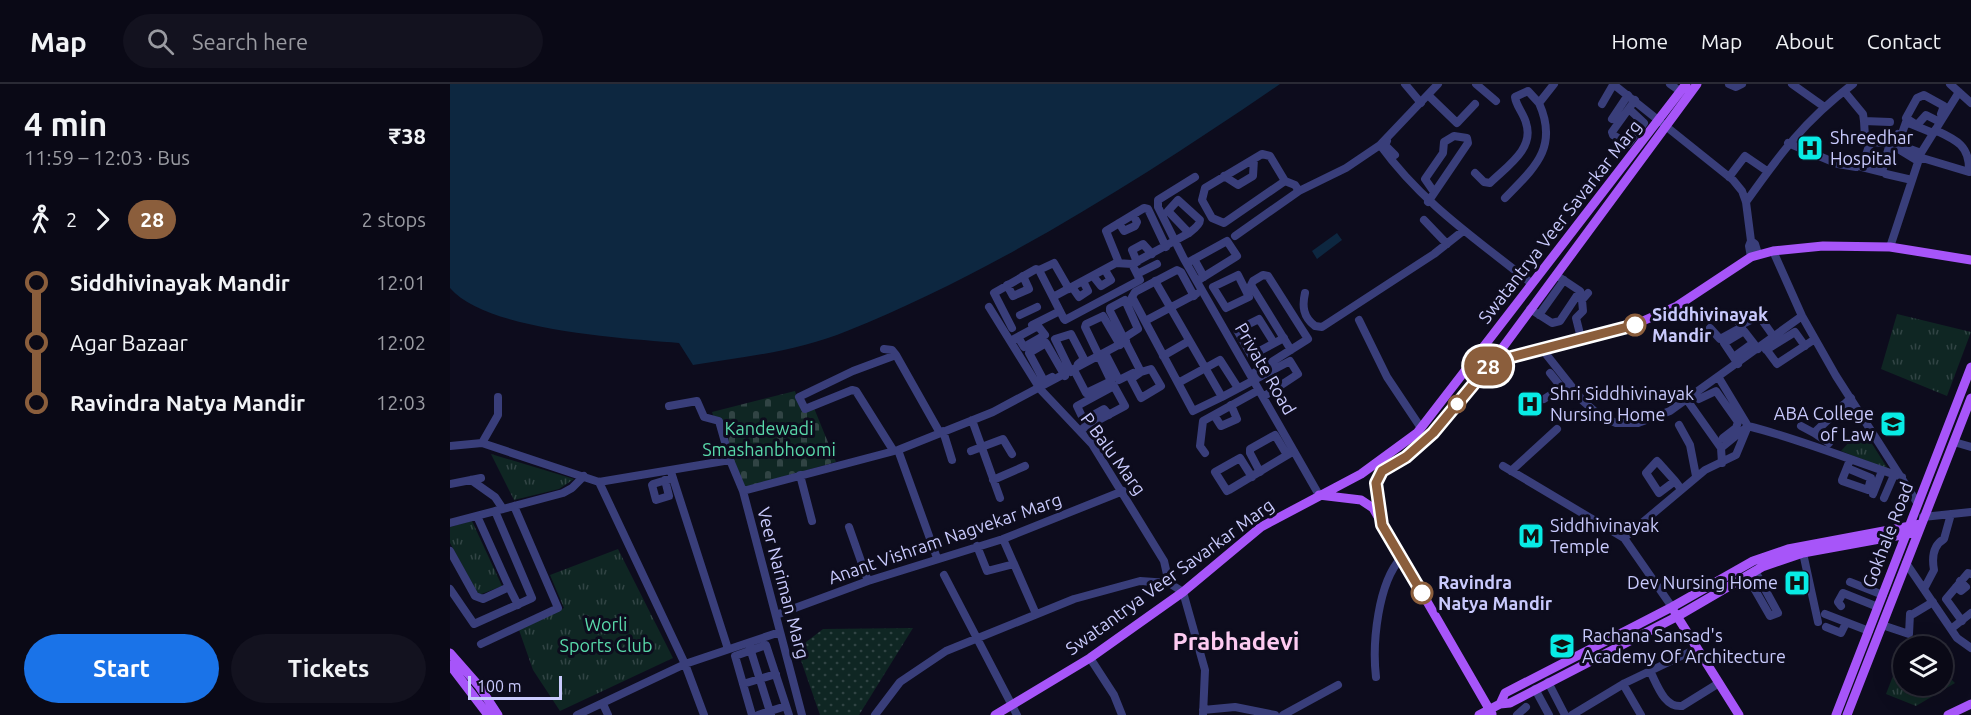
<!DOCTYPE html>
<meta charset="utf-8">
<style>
body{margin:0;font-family:Ubuntu,sans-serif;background:#13121f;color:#f1f3f6;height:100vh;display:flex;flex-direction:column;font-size:22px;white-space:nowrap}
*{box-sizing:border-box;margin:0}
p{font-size:20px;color:#999aa1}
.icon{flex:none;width:33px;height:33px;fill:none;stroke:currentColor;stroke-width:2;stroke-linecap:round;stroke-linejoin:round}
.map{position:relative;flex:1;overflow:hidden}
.details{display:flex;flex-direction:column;background:#0a0916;width:450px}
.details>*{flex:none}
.badge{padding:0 12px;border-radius:20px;font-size:21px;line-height:39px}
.fabs{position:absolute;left:1443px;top:552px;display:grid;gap:12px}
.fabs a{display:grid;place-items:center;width:60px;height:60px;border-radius:50%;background:#0a0916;box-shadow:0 6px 24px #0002,0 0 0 2px #2a2a35;font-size:30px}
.scale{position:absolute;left:18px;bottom:15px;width:94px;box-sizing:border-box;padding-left:6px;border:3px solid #c9cafd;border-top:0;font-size:16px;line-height:21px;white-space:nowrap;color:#c9cafd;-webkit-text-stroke:4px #0d0c1d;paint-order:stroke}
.map>.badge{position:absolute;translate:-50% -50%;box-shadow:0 0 0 3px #fff}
.legs{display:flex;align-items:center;gap:9px;height:66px;padding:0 24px;font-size:20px}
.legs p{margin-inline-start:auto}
.head{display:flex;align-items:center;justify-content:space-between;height:102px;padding:0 24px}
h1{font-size:33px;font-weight:600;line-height:45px}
.action{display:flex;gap:12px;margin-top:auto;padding:12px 24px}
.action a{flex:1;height:69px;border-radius:36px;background:#1a73e8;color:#fff;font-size:24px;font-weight:600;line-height:69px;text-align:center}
.action a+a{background:#13121f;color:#f1f3f6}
ul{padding:0 24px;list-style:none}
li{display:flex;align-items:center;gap:21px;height:60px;font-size:22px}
li i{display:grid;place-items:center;width:9px;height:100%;margin:0 8px;background:currentColor}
li i::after{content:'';width:15px;height:15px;margin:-8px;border:4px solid;border-radius:50%;background:#0a0916}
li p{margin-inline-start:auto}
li:first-child i{background:linear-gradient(#0000 50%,currentColor 0)}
li:last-child i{background:linear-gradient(currentColor 50%,#0000 0)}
header{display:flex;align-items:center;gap:36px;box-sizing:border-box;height:84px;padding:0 30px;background:#0a0916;border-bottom:2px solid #2a2a35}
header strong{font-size:28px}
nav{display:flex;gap:33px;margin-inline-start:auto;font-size:21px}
.search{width:420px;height:54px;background:#13121f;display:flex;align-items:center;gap:15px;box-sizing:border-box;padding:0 21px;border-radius:33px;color:#999aa1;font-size:22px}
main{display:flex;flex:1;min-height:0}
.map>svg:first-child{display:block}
</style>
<header>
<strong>Map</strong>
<div class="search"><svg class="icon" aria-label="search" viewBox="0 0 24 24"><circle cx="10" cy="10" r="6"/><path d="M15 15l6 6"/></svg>Search here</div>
<nav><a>Home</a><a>Map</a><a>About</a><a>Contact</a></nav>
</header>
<main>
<section class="details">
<div class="head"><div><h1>4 min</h1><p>11:59 – 12:03 · Bus</p></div><b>₹38</b></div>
<div class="legs"><svg class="icon" aria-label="walk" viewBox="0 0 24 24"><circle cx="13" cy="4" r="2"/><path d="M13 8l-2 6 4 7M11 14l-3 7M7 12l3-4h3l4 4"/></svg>2<svg class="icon" aria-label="forward" viewBox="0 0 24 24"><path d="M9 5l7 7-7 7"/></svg><b class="badge" style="background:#8b5e3c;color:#fff">28</b><p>2 stops</p></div>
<ul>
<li><i style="color:#8b5e3c"></i><b>Siddhivinayak Mandir</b><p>12:01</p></li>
<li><i style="color:#8b5e3c"></i><span>Agar Bazaar</span><p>12:02</p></li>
<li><i style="color:#8b5e3c"></i><b>Ravindra Natya Mandir</b><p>12:03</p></li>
</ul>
<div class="action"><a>Start</a><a>Tickets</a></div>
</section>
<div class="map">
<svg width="1521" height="631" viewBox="0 0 1521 631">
<defs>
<pattern id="grass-dots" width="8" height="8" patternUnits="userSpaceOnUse" patternTransform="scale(1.5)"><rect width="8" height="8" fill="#0f2623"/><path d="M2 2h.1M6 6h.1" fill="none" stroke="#314444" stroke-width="1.8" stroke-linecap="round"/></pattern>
<pattern id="cemetery-stones" width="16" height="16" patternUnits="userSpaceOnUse" patternTransform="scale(1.5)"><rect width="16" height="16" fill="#0f2623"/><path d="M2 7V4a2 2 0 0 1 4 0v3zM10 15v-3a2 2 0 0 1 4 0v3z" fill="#314444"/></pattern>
<pattern id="park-tufts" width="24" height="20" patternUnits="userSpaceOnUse" patternTransform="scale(1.5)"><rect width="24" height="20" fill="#0f2623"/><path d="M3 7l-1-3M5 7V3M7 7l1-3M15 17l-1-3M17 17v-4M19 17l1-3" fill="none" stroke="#314444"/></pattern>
</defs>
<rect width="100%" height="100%" fill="#0d0c1d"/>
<path fill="url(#grass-dots)" d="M463 544 409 631H370L347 565 373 545Z"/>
<path fill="url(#cemetery-stones)" d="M345 307 351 326 364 324 386 378 288 405 262 328Z"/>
<path fill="url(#park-tufts)" d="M1447 230 1521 248 1497 312 1431 285Z
M1412 344 1438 385 1391 367Z
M41 370 124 395 109 405 64 416Z
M22 437 52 502 29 511 0 459V443Z
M168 465 223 574 110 627 83 586 69 546 114 524 100 491Z
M1453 566 1454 602H1492L1493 587 1505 599 1466 622 1436 610Z"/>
<path fill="#0d2740" d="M0 0H830C697 91 547 187 397 247 349 267 294 273 243 281L229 259C173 254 37 247 0 204Z
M887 149 892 156 867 175 862 167Z"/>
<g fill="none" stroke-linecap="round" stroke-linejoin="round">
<path stroke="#393e7a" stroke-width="8" d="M955 0 971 19
M1026 0 1046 17
M1163 0 1283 96 1292 107 1296 118 1301 157 1305 160 1308 170
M1220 0 1230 7
M1279 0 1286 3 1292 0
M1342 0 1373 22
M1500 0 1521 19
M1394 7 1413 30 1414 37 1440 38
M978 11 1007 39 1025 20
M1152 20 1163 1
M1179 25 1194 39 1178 60 1163 51 1162 48 1185 16
M1162 35 1178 11
M1414 37 1415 53 1445 55 1448 50
M1490 38 1476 31 1467 41 1456 34 1467 14 1474 11 1494 22 1491 30
M1451 52 1456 38 1483 49
M937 57 935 61 945 71
M1338 59 1388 80 1406 83
M1440 59 1432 88 1412 83 1419 62 1423 58C1441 59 1454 62 1471 69
M930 61C973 120 1025 154 1081 199
M1450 66 1468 77
M1469 73 1519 88C1520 62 1507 56 1485 46
M1025 89 1034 98 1040 99C1056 83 1085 65 1076 39 1074 30 1066 22 1065 13L1078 7 1089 19
M1436 90 1462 96
M774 92 788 101 803 92 804 75
M745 93 708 116V123L734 175 869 411
M1279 93 1295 72 1317 87
M835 97 774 139 762 134 752 116 755 104 812 70 820 72 835 97 845 101 849 107
M1055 114C1084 84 1109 64 1089 19L1104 0
M978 118 1018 59 1017 54 1004 52 994 58 993 69 975 95 984 108
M1296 118C1330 70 1355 36 1403 0
M974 136 997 160
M669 139 674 147 685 142 687 138 683 131
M785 152 849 107 896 84 930 61 988 0
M1301 157 1299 162 1301 173
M1440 163 1471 69 1509 8
M1323 167 1352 232 1386 292 1468 420
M744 175 754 193
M687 178 682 166 693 160 702 170
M669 179 656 147 694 124 698 125 716 163
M737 179 777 157 787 172 747 197
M682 180 739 149C743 146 750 141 750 136L728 116 718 127 739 149
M687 190 707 180
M788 191 799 213 776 224 763 203Z
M643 192 651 202 661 196 655 186
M705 197 772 313 840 277 848 290 813 313
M557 201 563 212 579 205 573 192
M622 203 629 213 638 207 633 197
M855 209C852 222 853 233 865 242L872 243 984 170 1013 147
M744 212 731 188 727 186 685 208 682 213 743 327 772 313
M603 213 666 179 682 180 690 196 615 236 614 235 589 186 604 179 619 205
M539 223 590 305 642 360 714 477 719 499 733 508 755 586 753 631
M1080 225 1102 239 1110 237 1130 207 1106 191
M570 231 587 223
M1089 231 1114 196
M909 236 937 293 971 344
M695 237 746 210
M1295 239 1309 232 1324 253
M582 241 610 227
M562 244 544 209 586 185 589 186
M1260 244 1270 255 1292 243 1283 229
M674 254 688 245 675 216 660 224V227L691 288 701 285 711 302 691 314 681 295 691 288
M1131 254 1126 234 1133 227 1132 216 1138 209
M562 256 588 242 595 251 574 263 568 253
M824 259 809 235 787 246 801 271H802L834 254
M1313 261 1327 280 1365 255
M434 265 442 266 446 271 490 349
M1092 265 1133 317 1150 332 1166 339H1188L1220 327 1352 232
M1316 266 1345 248 1355 262
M655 269 669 296 683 289
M713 272 739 257
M1285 272 1303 259
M1288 280 1274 259 1294 247 1308 265
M624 286 636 309 661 297 635 243 636 240 653 232 670 261
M621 288 605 255 621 250 634 275 628 280
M1100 289 1112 304
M801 291 858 255 818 192 813 191 803 197 801 201 841 266
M602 293 594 297 579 269 596 259 615 292
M1269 294 1298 342 1271 364 1272 379
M728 299 770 276 788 304
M1094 315 1119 299
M1249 315 1266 307 1288 338 1286 344 1273 354
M1237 316 1271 364
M1393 321 1406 331
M219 322 247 317 254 333 269 337 280 376 293 407 352 631
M764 331 771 342 787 335 781 321
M522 336 550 414
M649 336 645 330 654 325 659 331
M1229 341 1240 361 1246 392
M1351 342 1364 349 1401 314
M630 346 675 322 664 302 627 322 637 343
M493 347 502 376
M1364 349 1379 359
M1504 358 1521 363
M32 359 48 331V313
M0 362 32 359 149 398 280 376
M443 366 406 307 402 306 355 325 349 313 403 287 446 271
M448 366 487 474
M521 367 553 355 562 370
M755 369 750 362 753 337 809 306
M1053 382 1174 454 1222 523
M1397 384 1421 394 1418 406 1392 397V396L1400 376
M1061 387 1107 345
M221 388 278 565
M810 388 800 369V365L825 351 837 371
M350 391 362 437
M802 393 790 374 765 388 777 407 779 406C801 393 822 380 844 367
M21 396 45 413 53 425
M215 396 219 412 206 416 202 401 203 400 223 394
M543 396 575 382
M1225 397 1209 409 1196 389 1207 377 1208 378 1225 397 1231 405
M149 398 235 580 254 631
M0 400 31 394
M293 407 448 366 543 328 676 257
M1423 410 1432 387
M1434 414 1444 391
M1473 433 1521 428
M0 439 113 409 122 404 134 392
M399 443 418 497
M1174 454 1255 386 1286 371 1298 342C1350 355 1400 376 1452 393
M553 455 586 530
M527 462 537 487 564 480
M0 467 25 512 33 515 59 503 27 432
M1353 469 1368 538
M1456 479 1507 554 1521 564
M494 491 567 631
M1297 492 1320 532 1328 529 1305 487
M1400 498 1433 511
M59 503 68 521
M1506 503 1511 507 1516 503 1510 497
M0 505 24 540 82 514 45 427
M1474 505 1484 486C1482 475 1482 462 1494 455L1501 430
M1391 522 1388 518 1393 509 1428 523
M1375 530 1419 547
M1463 530 1483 518
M326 531 418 497 553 455 673 407
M1512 537 1496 515 1518 489 1521 490
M1432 541 1459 550 1460 530
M1376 543 1391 549 1396 539
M1501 545 1521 529
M31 560 108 524 64 422
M299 561 321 631
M640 574 664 611 672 631
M1200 587C1207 600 1214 624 1232 622L1269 599
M926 593C922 559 928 499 951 474
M1098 598 1115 631
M293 600 326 590
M1173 600 1191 631
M1085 605 1099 631
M153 620 158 631
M753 626 785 623 825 631
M127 631 235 580 330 548
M302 631 285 572 316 561 339 631
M308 631 336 622
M425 631 450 598 496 567 624 515 690 497 719 499
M833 631 888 601
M1067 631 1076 623
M1122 631 1175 599 1246 565"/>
<path stroke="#a755f9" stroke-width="9" d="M1030 270 1042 278 1186 240 1227 222 1301 173 1323 167 1373 162 1440 163 1521 176
M869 411 911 416 923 424 1042 630
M932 441 926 399 932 387 956 373 983 349 1042 278 1247 0
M1225 529 1289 631
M0 569 29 602 48 631
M0 581 38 631
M1050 620 1060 619 1228 532 1312 483 1353 469 1468 448
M545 631 640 574 733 508 811 443 911 390 967 349 1236 0
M1029 631 1050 620 1055 609 1222 523 1303 477 1338 465 1471 440
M1386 631 1521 283
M1397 631 1521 314
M1498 631 1521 620"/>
</g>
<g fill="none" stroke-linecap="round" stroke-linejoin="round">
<g stroke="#fff" stroke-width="14">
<path id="line-1" d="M972 509 932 441 926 399 932 387 956 373 983 349 1042 278 1185 241"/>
</g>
<use href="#line-1" stroke="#8b5e3c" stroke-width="9"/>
</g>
<defs>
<g id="hospital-square" transform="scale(1.35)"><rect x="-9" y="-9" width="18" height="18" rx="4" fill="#08ebe5" stroke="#0d0c1d"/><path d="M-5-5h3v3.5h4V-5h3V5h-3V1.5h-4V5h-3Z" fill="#111"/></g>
<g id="university-square" transform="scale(1.35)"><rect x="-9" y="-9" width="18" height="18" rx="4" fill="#08ebe5" stroke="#0d0c1d"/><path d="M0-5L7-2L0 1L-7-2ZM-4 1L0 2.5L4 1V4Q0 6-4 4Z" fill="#111"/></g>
<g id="metro-square" transform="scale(1.35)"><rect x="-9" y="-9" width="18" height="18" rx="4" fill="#08ebe5" stroke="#0d0c1d"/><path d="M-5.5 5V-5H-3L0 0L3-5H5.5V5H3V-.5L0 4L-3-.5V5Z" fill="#111"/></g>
</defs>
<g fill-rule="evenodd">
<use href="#hospital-square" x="1360" y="64"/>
<use href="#hospital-square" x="1080" y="320"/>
<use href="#university-square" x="1443" y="340"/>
<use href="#metro-square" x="1081" y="452"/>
<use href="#hospital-square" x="1347" y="499"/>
<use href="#university-square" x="1112" y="562"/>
</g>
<g fill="#fff" stroke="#8b5e3c" stroke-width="3">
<circle cx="1185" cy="241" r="10"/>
<circle cx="1007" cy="320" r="8"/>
<circle cx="972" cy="509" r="10"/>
</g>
<g text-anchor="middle" stroke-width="6" stroke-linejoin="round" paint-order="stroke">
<g font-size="18" fill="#c9cafd" stroke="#0d0c1d" text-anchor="start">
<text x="1380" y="60">Shreedhar<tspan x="1380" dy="21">Hospital</tspan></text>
<text x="1100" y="316">Shri Siddhivinayak<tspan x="1100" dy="21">Nursing Home</tspan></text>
<text x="1424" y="336" text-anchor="end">ABA College<tspan x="1424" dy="21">of Law</tspan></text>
<text x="1100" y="448">Siddhivinayak<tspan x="1100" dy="21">Temple</tspan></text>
<text x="1328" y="505" text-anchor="end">Dev Nursing Home</text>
<text x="1132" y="558">Rachana Sansad's<tspan x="1132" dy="21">Academy Of Architecture</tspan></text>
</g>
<g font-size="18" fill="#c9cafd" stroke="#0d0c1d">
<text transform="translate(1110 138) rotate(-52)" y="6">Swatantrya Veer Savarkar Marg</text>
<text transform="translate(815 285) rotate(60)" y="6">Private Road</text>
<text transform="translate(663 370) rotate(54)" y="6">P Balu Marg</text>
<text transform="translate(1438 451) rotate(-69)" y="6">Gokhale Road</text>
<text transform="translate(495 455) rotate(-19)" y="6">Anant Vishram Nagvekar Marg</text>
<text transform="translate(720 493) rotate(-36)" y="6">Swatantrya Veer Savarkar Marg</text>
<text transform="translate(333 499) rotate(75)" y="6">Veer Nariman Marg</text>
</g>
<g font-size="18" font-weight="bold" fill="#c9cafd" stroke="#0d0c1d" text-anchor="start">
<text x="1202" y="237">Siddhivinayak<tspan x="1202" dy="21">Mandir</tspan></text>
<text x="988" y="505">Ravindra<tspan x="988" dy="21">Natya Mandir</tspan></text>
</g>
<g font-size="18" fill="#59d9aa" stroke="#0d0c1d">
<text x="319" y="351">Kandewadi<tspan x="319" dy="21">Smashanbhoomi</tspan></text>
<text x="156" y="547">Worli<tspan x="156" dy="21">Sports Club</tspan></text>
</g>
<g font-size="24" font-weight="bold" fill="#fdcbf1" stroke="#0d0c1d">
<text x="786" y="566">Prabhadevi</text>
</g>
</g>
</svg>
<div class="fabs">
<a><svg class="icon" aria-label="layers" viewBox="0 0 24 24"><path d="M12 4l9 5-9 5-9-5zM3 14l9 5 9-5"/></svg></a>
</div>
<div class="scale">100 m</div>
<b class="badge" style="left:1038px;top:282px;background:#8b5e3c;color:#fff">28</b>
</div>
</main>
